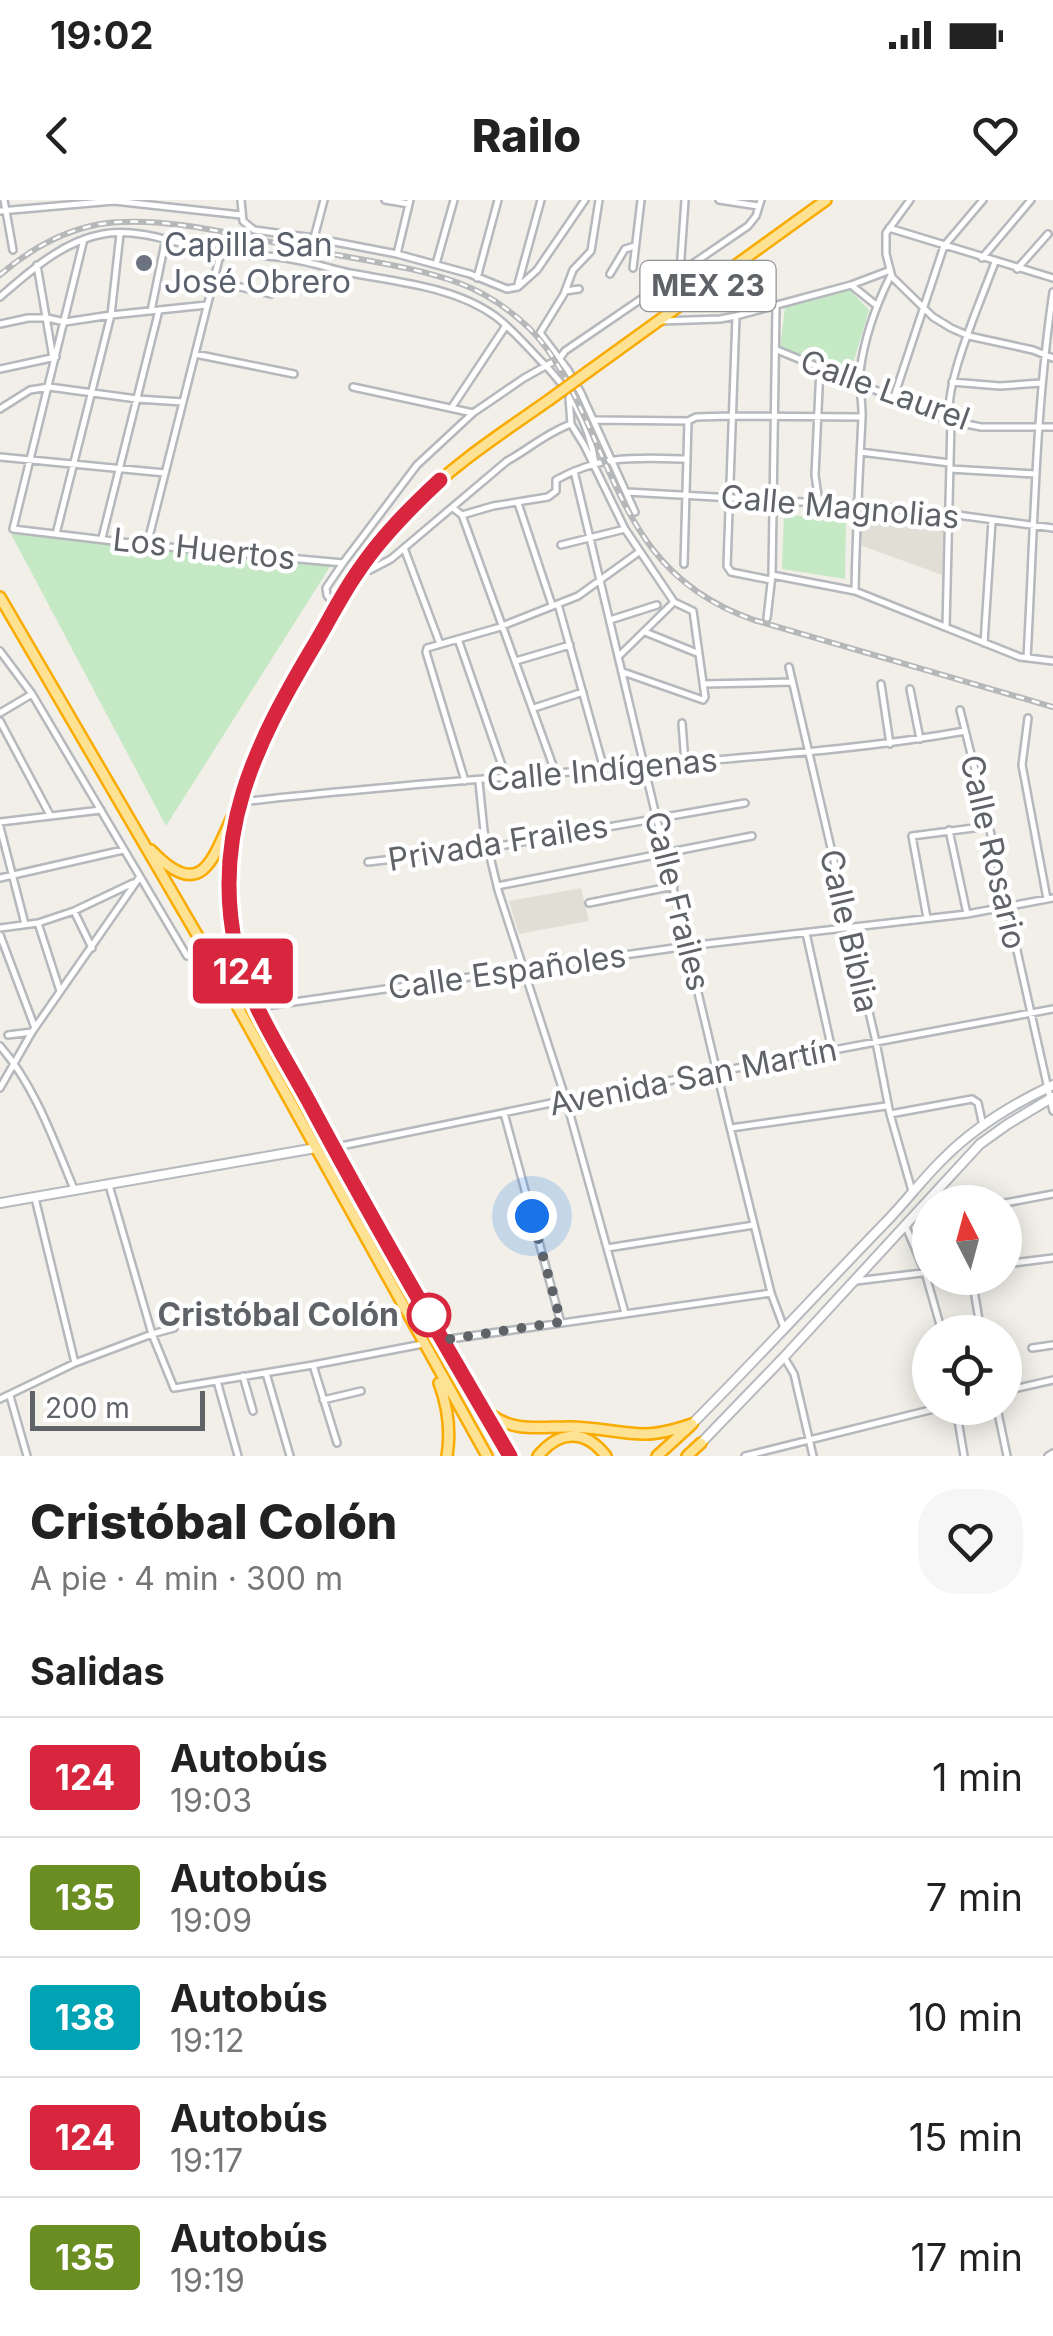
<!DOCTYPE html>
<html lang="es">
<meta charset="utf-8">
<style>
body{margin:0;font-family:Inter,sans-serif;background:#f6f6f6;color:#222;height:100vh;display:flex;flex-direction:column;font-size:38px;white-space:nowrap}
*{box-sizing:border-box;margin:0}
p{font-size:32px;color:#767676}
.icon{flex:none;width:55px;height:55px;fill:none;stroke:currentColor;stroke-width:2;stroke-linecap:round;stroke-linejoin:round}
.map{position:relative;height:1256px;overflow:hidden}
.details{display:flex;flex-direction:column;background:#fff;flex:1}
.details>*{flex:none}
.badge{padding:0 20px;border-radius:8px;font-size:35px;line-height:65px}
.needle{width:65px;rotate:354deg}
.controls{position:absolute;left:912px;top:985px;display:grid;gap:20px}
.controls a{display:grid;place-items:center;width:110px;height:110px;border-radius:50%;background:#fff;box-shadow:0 5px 25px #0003;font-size:50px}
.scale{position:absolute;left:30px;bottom:25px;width:175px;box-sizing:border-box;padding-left:10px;border:5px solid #5f6368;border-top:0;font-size:28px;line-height:35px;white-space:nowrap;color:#5f6368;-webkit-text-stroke:8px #fff;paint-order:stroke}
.you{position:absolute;width:50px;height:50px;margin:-25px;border:8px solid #fff;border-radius:50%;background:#1a73e8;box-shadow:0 0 0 15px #1a73e833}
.map>.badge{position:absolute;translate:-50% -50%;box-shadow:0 0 0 5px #fff}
h2{padding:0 30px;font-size:38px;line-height:90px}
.round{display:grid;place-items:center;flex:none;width:105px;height:105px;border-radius:40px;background:#f6f6f6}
.head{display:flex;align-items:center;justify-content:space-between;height:170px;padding:0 30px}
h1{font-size:48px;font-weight:800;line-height:75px}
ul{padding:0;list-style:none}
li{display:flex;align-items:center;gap:30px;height:120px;padding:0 30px;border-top:2px solid #e0e0e0}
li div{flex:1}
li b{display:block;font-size:38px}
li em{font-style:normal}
li .badge{min-width:110px;font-weight:700;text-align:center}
.status{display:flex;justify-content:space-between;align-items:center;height:70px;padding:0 50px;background:#fff;direction:ltr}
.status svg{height:28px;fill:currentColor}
header{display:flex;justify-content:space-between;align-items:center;height:130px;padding:0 30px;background:#fff;font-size:45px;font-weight:800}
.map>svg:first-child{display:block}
</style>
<div class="status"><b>19:02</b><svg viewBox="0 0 49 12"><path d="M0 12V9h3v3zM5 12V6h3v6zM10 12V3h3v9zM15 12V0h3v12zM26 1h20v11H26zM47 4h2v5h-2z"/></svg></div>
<header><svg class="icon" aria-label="back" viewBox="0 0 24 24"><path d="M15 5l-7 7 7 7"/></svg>Railo<svg class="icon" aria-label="heart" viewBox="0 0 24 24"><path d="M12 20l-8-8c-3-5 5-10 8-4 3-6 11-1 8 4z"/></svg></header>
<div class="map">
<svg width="1053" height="1256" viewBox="0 0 1053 1256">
<rect width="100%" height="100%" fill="#f1efe8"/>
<path fill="#e1ded6" d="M861 312 945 321V376L860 345Z
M581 688 589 721 519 734 509 701Z"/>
<path fill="#c5e8c5" d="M849 89 869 110 849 177 780 148 785 107Z
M784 314 846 322 845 379 782 369Z
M11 334 333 362 166 626Z"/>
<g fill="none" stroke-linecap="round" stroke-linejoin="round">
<g stroke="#b5b8bc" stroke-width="10">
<path id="street" d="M4 0 13 50
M241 0 243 21 254 30 314 38 397 54 470 74 507 89 518 87 537 70 585 0
M385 0 409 4
M599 0 591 51 573 70 564 94 540 133 568 170 581 193 635 312
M719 0 758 6
M910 0 886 33V54L892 77 933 117 951 128 969 136 1033 150 1053 158
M0 11 114 1 241 15
M889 28 1053 78
M314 38 324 0
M84 39 13 329 147 345 343 363 326 388 327 395 336 407
M397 54 410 0
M982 58 1031 0
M436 64 454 0
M37 65 53 158
M633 68 641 0
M1017 69 1048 34
M680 72 685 0
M610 74 625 49 635 46
M477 78 498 0
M214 81 271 94
M518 84 541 0
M851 85 876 105
M565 91 579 89
M0 97C30 71 63 41 103 34 143 27 184 47 223 53 245 56 268 54 291 59 311 62 331 69 350 73 398 82 455 87 495 116 510 127 526 145 539 159 568 186 590 224 595 264
M151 111 166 38
M736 116 727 366 731 372 771 380
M661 121 720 119 736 116 851 85 888 71
M0 124 28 118H47L65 122 111 115 207 105
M777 150 951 221 981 227H1053
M195 154 294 174
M0 169 56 157
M952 182 1000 186 1041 183
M353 187 473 213 524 178 560 158 565 151 748 26 756 16 761 0
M894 197 944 46 983 0
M569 198 571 224 584 245 625 329 674 402
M452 207 505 127
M0 209 30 190 49 187 137 199 183 202
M595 220 688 221 696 217 731 216 861 217
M860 252 950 263
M0 257 165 273
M950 269 1035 274
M574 271 729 923 771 1093 784 1128
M627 292 856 305 950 314 1053 328
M518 303 552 405
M819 303 815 275 820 167
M453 308 462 315 556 574
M462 315 493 306 548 297 556 291V280C602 254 637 258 687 259
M56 334 111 115 120 34
M102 338 159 110
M147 345 219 59 224 54
M561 345 625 329
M404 348 440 444
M343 363 417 265 473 213
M684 364 688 221
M363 368 370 370 391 359 507 261C529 249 546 233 571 224
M772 375 855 391 1020 457 1053 461
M855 391C856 333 859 276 862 218 863 203 858 185 860 172 864 138 876 105 891 75
M558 404 604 569
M767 418 772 375 776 107
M610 420 657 405
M946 427 951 221C940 191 983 96 995 62
M645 432 697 453
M458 439 506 577
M984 443 992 321
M0 451 32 494 187 756 210 757
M619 456 674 402
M1027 458C1034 336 1035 213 1053 92
M516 461 570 445
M789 467 876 842 890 914 912 991
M623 472 703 500 705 497 693 411 674 402
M703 484 792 482
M881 484 890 544
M910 489 920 539
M534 508 583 492
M960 510 989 626 1053 911
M0 513 32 494
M1028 518 1022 565 1047 699
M0 521 50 615
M682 523 685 563
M465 581 426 452 427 448 497 428 578 396 639 352
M479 582 484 631 498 690 566 900 625 1113
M241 602C398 584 556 574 714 560 798 553 882 546 965 531
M0 622 101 610
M0 627 25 724
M949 630 967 714
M368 662 488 648 745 603
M0 678 123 650
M497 686 752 636
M589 703 674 686
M74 711 92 748
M927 718 912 636 989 626
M38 723 60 791
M0 728 38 723 74 711 133 683
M806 733 832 850
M0 735 35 828
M259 807 688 746 967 714 1053 698
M8 835 32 832
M0 846C35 886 54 941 74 989
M0 888 32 832 139 678
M504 913 561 1123
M890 914 972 899 978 903 983 926
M731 928 886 906
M336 947 566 900 1053 809
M109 985 152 1134 174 1188 313 1165 423 1144
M35 998 75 1163
M1005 1003 1053 994
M906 1027 925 1072 942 1132
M607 1048 754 1025
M1005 1064 1053 1058
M972 1078 981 1132
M856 1081 930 1072
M443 1140 771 1093
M1032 1148 1053 1145
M784 1157 794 1174 813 1256
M313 1165 337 1243
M266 1173 290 1256
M243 1176 253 1211
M217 1181 238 1256
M1005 1191 1053 1180
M10 1196 27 1256
M0 1199 75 1163 152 1134 174 1128
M323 1200 361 1191
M956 1208 964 1256
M997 1208 1007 1256
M745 1256 938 1208
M1048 1256 1053 1253"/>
</g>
<g stroke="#b6babf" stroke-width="12">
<path id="secondary" d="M0 1003 316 948
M692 1224C757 1159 819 1091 883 1025 905 1003 923 978 945 957 975 927 1015 903 1053 885
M701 1243 784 1157 980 944 1008 924 1053 897"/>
</g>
<g stroke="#f9ab00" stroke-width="14">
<path id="highway" d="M589 171 826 0
M0 397 210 757 487 1256
M151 650C202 703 212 660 233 615
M439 1183C448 1207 451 1231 447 1256
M490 1214C513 1232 539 1227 566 1227 593 1226 619 1234 645 1234 661 1234 677 1229 692 1224
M510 1256C445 1142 377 1029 315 913 289 865 258 816 240 764 235 750 234 735 232 720 218 612 264 532 316 443 344 394 372 348 412 307 452 265 502 233 549 200
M538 1256C559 1230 585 1229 606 1256
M657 1256 690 1226
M687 1256 701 1243"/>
</g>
<use href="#street" stroke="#fff" stroke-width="5"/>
<use href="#secondary" stroke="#fff" stroke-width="8"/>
<use href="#highway" stroke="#fde293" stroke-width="9"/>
<g stroke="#b6b7b8" stroke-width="6">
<path id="rail" d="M0 75C29 50 62 31 100 24 165 14 246 38 311 50 360 60 412 66 459 83 486 93 509 109 529 128 555 154 570 186 585 218 627 311 650 384 754 420L1053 507"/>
</g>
<use href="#rail" stroke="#fff" stroke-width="2.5" stroke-dasharray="8" stroke-linecap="butt"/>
<g stroke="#f9ab00" stroke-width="14" stroke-linecap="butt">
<path id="highway-bridge" d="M549 200 589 171"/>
</g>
<use href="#highway-bridge" stroke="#fde293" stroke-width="9"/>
</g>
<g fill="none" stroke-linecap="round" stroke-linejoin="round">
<g stroke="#fff" stroke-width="22">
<path id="line" d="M440 280C410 308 381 337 359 370 341 395 328 423 312 449 255 545 211 634 236 749 248 802 282 852 308 900 372 1020 441 1138 510 1256"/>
</g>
<use href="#line" stroke="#d7263d" stroke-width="15"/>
<path stroke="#5f6368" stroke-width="10" stroke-dasharray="0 18" d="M429 1115 443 1140 561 1122 532 1016"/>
</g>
<circle fill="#6b7280" stroke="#fff" stroke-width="4" cx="144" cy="63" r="10"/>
<circle fill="#fff" stroke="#d7263d" stroke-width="5" cx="429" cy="1115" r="20"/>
<g text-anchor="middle" stroke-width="9" stroke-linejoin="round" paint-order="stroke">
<rect fill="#fff" stroke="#8f9295" stroke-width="2.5" x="640.5" y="61" width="135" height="50" rx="8"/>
<g font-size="30" font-weight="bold" fill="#5f6368">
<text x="708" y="96">MEX 23</text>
</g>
<g font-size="32" fill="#5b616d" stroke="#fff" text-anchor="start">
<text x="164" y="56">Capilla San<tspan x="164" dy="37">José Obrero</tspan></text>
</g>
<g font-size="32" fill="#5f6368" stroke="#fff">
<text transform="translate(885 190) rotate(20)" y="11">Calle Laurel</text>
<text transform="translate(840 307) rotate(5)" y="11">Calle Magnolias</text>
<text transform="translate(204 349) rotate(6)" y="11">Los Huertos</text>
<text transform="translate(602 570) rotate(-5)" y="11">Calle Indígenas</text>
<text transform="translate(498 643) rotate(-9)" y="11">Privada Frailes</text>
<text transform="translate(993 652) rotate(77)" y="11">Calle Rosario</text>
<text transform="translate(677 701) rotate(76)" y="11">Calle Frailes</text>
<text transform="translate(849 731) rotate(77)" y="11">Calle Biblia</text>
<text transform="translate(507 772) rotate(-8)" y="11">Calle Españoles</text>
<text transform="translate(693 877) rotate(-11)" y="11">Avenida San Martín</text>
</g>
<g font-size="32" font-weight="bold" fill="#5f6368" stroke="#fff" text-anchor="end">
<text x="399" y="1126">Cristóbal Colón</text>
</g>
</g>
</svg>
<div class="controls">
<a><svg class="needle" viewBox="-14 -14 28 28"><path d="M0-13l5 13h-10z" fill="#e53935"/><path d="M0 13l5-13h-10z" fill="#767676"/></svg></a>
<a><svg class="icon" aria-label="locate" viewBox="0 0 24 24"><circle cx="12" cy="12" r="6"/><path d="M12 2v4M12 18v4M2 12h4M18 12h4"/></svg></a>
</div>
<div class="scale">200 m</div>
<div class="you" style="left:532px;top:1016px"></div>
<b class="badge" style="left:243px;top:771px;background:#d7263d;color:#fff">124</b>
</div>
<section class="details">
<div class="head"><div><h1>Cristóbal Colón</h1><p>A pie · 4 min · 300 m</p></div><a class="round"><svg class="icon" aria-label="heart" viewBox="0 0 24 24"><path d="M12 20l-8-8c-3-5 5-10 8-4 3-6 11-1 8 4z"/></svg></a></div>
<h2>Salidas</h2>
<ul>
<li><span class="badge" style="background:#d7263d;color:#fff">124</span><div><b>Autobús</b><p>19:03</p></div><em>1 min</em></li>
<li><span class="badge" style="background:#6b8e23;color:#fff">135</span><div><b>Autobús</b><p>19:09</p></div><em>7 min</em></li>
<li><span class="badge" style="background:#00a3b4;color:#fff">138</span><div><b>Autobús</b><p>19:12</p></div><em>10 min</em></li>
<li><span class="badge" style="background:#d7263d;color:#fff">124</span><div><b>Autobús</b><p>19:17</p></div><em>15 min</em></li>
<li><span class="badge" style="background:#6b8e23;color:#fff">135</span><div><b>Autobús</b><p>19:19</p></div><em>17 min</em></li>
</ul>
</section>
